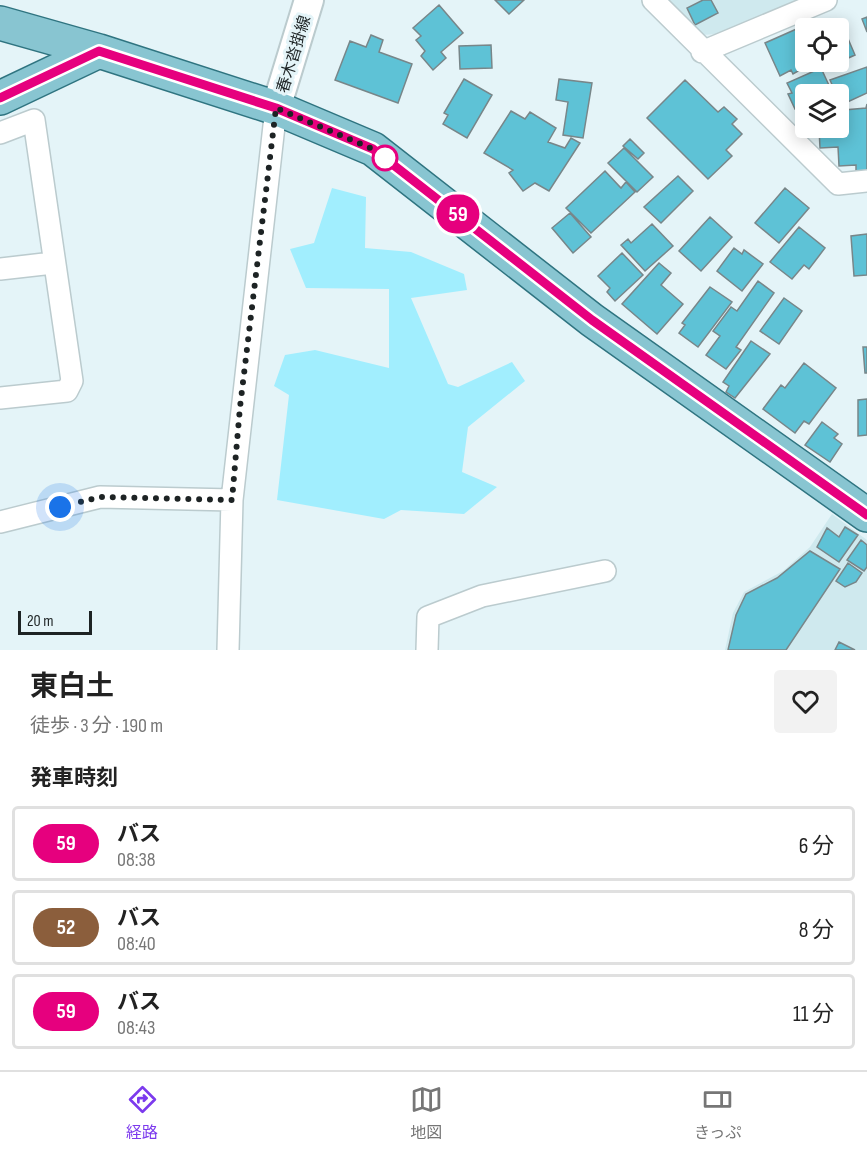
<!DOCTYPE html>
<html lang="ja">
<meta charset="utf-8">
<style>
body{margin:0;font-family:"Sofia Sans Condensed","Noto Sans JP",sans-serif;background:#f2f2f2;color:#222;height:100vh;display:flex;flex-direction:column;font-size:22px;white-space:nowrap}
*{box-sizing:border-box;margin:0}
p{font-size:20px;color:#767676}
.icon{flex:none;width:33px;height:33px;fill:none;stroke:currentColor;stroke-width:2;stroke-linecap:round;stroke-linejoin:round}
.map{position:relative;height:650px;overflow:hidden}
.drawer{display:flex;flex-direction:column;background:#fff;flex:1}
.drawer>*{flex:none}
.badge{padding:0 12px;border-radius:20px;font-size:21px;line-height:39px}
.tools{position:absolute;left:795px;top:18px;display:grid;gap:12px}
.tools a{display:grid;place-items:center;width:54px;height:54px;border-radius:6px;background:#fff;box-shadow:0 3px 15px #0003;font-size:30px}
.scale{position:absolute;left:18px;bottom:15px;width:74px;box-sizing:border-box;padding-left:6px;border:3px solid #1d2324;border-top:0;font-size:16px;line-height:21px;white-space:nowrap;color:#1d2324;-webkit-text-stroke:4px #e4f4f8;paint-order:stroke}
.you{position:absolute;width:30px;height:30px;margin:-15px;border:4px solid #fff;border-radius:50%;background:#1a73e8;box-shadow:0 0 0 9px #1a73e833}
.map>.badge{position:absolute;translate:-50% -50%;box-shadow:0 0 0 3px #fff}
h2{padding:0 30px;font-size:22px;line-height:54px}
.round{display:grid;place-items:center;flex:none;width:63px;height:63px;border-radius:6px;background:#f2f2f2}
.overview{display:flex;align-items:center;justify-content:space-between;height:102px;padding:0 30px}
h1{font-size:28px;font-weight:700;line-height:45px}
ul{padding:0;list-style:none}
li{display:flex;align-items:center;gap:18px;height:75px;margin:0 12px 9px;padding:0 18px;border:3px solid #e0e0e0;border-radius:6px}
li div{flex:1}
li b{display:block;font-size:22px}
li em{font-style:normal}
li .badge{min-width:66px;font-weight:700;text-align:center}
.menu{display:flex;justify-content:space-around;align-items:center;height:84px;border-top:2px solid #e0e0e0;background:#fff;font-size:16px;color:#767676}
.menu a{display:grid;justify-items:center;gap:3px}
.menu .selected{color:#7c3aed}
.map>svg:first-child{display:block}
</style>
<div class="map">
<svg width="867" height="650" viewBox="0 0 867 650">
<rect width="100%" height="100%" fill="#e4f4f8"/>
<path fill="#cfe9ee" d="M668 0H797L716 34 702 35Z
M832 514 867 540V650H725L733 613 744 592 783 571 810 547Z"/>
<path fill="#a1eefe" d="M332 188 366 197 365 248 411 252 464 274 467 290 411 298 448 384 458 387 512 362 525 381 468 427 462 472 497 487 464 514 401 510 384 519 277 500 289 395 274 386 285 355 315 350 389 368V289L306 288 290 249 314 243Z"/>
<path fill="#5ec2d6" stroke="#788689" stroke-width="1.5" d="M495 0H524L509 14Z
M703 0H711L718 13 695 25 687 8Z
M439 5 463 33 441 52 446 58 433 70 421 56 425 51 416 40 421 36 413 28Z
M867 17V32L862 19Z
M838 23 840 28 843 27 855 55 826 68 823 62H838V28H826Z
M801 27 806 36V62H814L793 74 791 70 780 76 765 43Z
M371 35 383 40 379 52 412 64 398 103 335 80 350 41 366 47Z
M491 45 492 68 460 69 459 46Z
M867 67V93L841 105 830 80Z
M821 68 833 94H806L803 119 798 108 795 109 788 94 792 93 787 83Z
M464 79 492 95 467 138 443 124 448 115 444 113Z
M559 79 592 83 583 138 563 135 568 102 556 100Z
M685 80 718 112 724 107 737 119 732 124 742 134 726 150 732 156 708 179 647 118Z
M867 104V171L856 172V165L839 166 838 147 820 148 819 128H838V120H844V110L866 108Z
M511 111 525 119 530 112 556 128 548 142 565 148 571 138 580 143 549 191 535 183 523 191 509 173 513 170 484 153Z
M630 139 644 153 638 159 623 146Z
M624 148 653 177 637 192 608 163Z
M605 171 621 188 626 182 635 192 591 233 566 208Z
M678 176 693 191 661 223 644 207Z
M785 188 809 208 779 243 755 223Z
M570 213 591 237 573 253 552 228Z
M710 217 732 237 701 271 679 251Z
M652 224 673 246 645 271 621 245 628 239 631 243Z
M799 227 825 248 809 269 804 265 792 279 770 262Z
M867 234V275L854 276 851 236Z
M734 248 742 254 744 250 763 264 742 291 717 271Z
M622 253 643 275 615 301 607 292 610 288 598 276Z
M659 263 671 273 661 285 683 304 657 334 622 304Z
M758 281 774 293 736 347 741 350 726 369 706 355 720 336 713 331 731 307 737 311Z
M710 287 732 302 698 347 679 333 685 325 682 323Z
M784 298 802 311 779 344 760 331Z
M751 341 770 354 735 398 726 392 729 386 723 382Z
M863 347H867V373H865Z
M804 363 836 388 809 424 804 421 795 433 763 409 781 385 785 388Z
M867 399V435L858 436V400Z
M822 422 838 434 834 438 842 444 830 462 805 445Z
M845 527 858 535 839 562 817 547 827 528 839 537Z
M861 540 867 545V567L864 571 847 560Z
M810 551 840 569 786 650H728L736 615 746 594 777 578Z
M848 563 862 573 856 582 845 587 836 581Z
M839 642 855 650H835Z"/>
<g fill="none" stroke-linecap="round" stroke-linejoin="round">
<g stroke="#bbcbce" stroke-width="24">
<path id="minor" d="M653 0 838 184 867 181
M702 52 826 0
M0 133 34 120 72 381 67 391 0 398
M0 269 53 263
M0 522 100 497 232 500
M228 650 232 500 276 108
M427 650 428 617 482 596 605 571"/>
</g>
<g stroke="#bbcbce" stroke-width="32">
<path id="secondary" d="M276 108 309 0"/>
</g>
<g stroke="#2f7480" stroke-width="36">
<path id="primary" d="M0 23 99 51 276 108 373 149 592 320 867 515
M0 98 99 51"/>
</g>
<use href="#minor" stroke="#fff" stroke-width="21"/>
<use href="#secondary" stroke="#fff" stroke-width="28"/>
<use href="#primary" stroke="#88c5d1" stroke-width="33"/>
</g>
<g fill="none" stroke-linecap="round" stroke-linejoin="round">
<g stroke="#fff" stroke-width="14">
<path id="line" d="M0 98 99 51 276 108 373 149 592 320 867 515"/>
</g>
<use href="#line" stroke="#e6007e" stroke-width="9"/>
<path stroke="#1d2324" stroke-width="6" stroke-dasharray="0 10.8" d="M60 507 100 497 232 500 240 407 276 108 373 149 388 161 385 158"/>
</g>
<circle fill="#fff" stroke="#e6007e" stroke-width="3" cx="385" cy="158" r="12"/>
<g text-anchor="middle" stroke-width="6" stroke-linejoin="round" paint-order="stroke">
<g font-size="16" fill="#1d2324" stroke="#e4f4f8">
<text transform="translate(293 54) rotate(-73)" y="6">春木沓掛線</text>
</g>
</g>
</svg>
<div class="tools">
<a><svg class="icon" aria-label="locate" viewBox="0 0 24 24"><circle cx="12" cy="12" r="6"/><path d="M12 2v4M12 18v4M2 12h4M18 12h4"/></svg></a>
<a><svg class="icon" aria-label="layers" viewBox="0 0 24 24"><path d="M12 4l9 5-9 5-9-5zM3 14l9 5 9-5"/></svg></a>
</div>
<div class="scale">20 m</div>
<div class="you" style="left:60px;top:507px"></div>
<b class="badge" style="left:458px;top:214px;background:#e6007e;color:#fff">59</b>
</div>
<section class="drawer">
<div class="overview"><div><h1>東白土</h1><p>徒歩 · 3 分 · 190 m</p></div><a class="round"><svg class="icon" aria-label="heart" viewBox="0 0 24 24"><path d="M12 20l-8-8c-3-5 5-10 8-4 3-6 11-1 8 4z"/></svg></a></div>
<h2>発車時刻</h2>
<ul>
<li><span class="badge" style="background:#e6007e;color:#fff">59</span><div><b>バス</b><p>08:38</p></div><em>6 分</em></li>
<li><span class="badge" style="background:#8b5e3c;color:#fff">52</span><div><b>バス</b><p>08:40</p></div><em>8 分</em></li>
<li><span class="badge" style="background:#e6007e;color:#fff">59</span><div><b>バス</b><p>08:43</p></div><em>11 分</em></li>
</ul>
</section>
<nav class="menu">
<a class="selected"><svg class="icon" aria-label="directions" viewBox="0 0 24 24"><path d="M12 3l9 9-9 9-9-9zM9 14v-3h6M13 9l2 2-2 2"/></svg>経路</a>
<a><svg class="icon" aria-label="map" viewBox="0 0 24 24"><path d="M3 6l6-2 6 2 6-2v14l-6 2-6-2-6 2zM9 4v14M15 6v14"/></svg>地図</a>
<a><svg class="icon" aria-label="tickets" viewBox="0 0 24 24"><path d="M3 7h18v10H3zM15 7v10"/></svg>きっぷ</a>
</nav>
